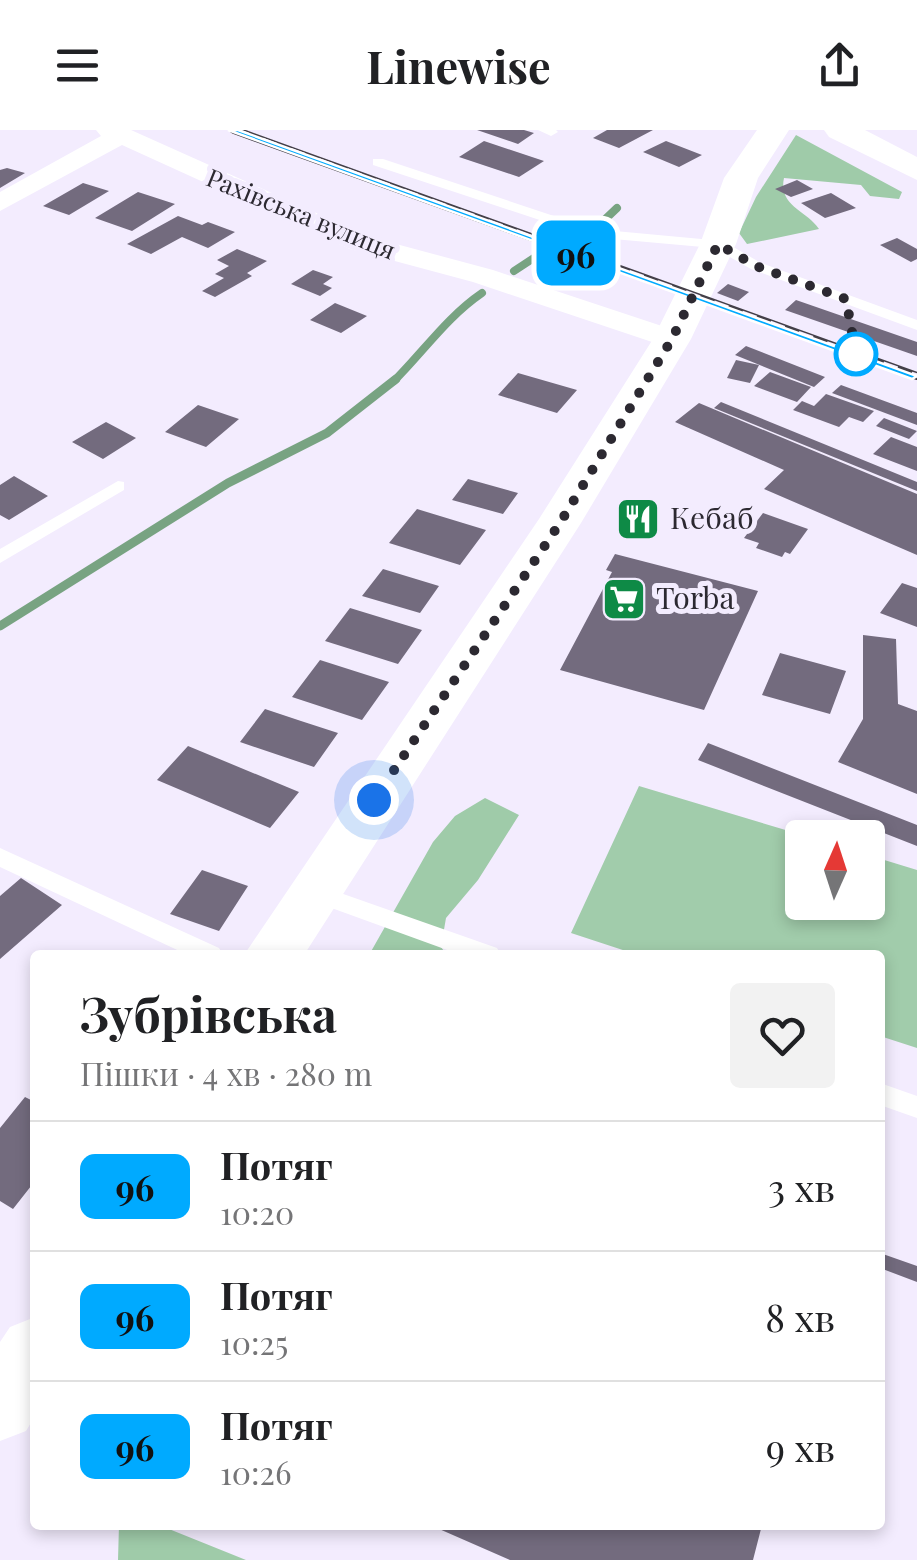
<!DOCTYPE html>
<html lang="uk">
<meta charset="utf-8">
<style>
body{margin:0;font-family:"Playfair Display",serif;background:#f2f2f2;color:#202124;height:100vh;display:flex;flex-direction:column;font-size:38px;white-space:nowrap}
*{box-sizing:border-box;margin:0}
p{font-size:32px;color:#757577}
.icon{flex:none;width:55px;height:55px;fill:none;stroke:currentColor;stroke-width:2;stroke-linecap:round;stroke-linejoin:round}
.map{position:relative;flex:1;overflow:hidden}
.sheet{position:absolute;left:30px;top:820px;width:855px;height:580px;display:flex;flex-direction:column;background:#fff;border-radius:10px;box-shadow:0 5px 15px #0003}
.sheet>*{flex:none}
.badge{padding:0 20px;border-radius:15px;font-size:35px;line-height:65px}
.needle{width:65px;rotate:3deg}
.tools{position:absolute;left:785px;top:690px;display:grid;gap:20px}
.tools a{display:grid;place-items:center;width:100px;height:100px;border-radius:10px;background:#fff;box-shadow:0 5px 15px #0003;font-size:50px}
.you{position:absolute;width:50px;height:50px;margin:-25px;border:8px solid #fff;border-radius:50%;background:#1a73e8;box-shadow:0 0 0 15px #1a73e833}
.map>.badge{position:absolute;translate:-50% -50%;box-shadow:0 0 0 5px #fff}
.round{display:grid;place-items:center;flex:none;width:105px;height:105px;border-radius:10px;background:#f2f2f2}
.overview{display:flex;align-items:center;justify-content:space-between;height:170px;padding:0 50px}
h1{font-size:48px;font-weight:700;line-height:75px}
ul{padding:0;list-style:none}
li{display:flex;align-items:center;gap:30px;height:130px;padding:0 50px;border-top:2px solid #e0e0e0}
li div{flex:1}
li b{display:block;font-size:38px}
li em{font-style:normal}
li .badge{min-width:110px;font-weight:700;text-align:center}
header{display:flex;justify-content:space-between;align-items:center;height:130px;padding:0 50px;background:#fff;font-size:45px;font-weight:700}
.map>svg:first-child{display:block}
</style>
<header><svg class="icon" aria-label="menu" viewBox="0 0 24 24"><path d="M4 6h16M4 12h16M4 18h16"/></svg>Linewise<svg class="icon" aria-label="share" viewBox="0 0 24 24"><path d="M12 15V3M7 8l5-5 5 5M5 13v7h14v-7"/></svg></header>
<div class="map">
<svg width="917" height="1430" viewBox="0 0 917 1430">
<rect width="100%" height="100%" fill="#f3ecfe"/>
<path fill="#a1ccab" d="M639 656 809 707 802 708V772H868V725L917 740V918L880 906V825H638L571 803Z"/>
<path fill="#9fcba9" d="M796 5 902 62 899 69 870 66 861 55 784 48C778 76 806 80 819 99L747 114 739 103 756 67Z
M485 668 519 685 478 750 446 788 441 817 447 825H369L433 712 455 686Z
M119 1395H159L246 1430H118Z"/>
<g fill="none" stroke-linecap="round" stroke-linejoin="round">
<path stroke="#78a382" stroke-width="8" d="M597 97 617 78
M561 115 586 108
M514 141 540 124
M394 251C424 221 447 187 482 163"/>
<path stroke="#78a382" stroke-width="9" d="M0 496 228 353 327 303 396 249"/>
</g>
<path fill="#736b7e" d="M477 0H524L534 3 518 14Z
M607 0H653L619 18 593 8Z
M484 11 544 31 519 47 459 27Z
M666 11 702 25 679 37 643 22Z
M7 38 25 43 0 58V40Z
M797 50 813 59 791 67 775 59Z
M83 53 109 61 69 85 43 76Z
M138 62 175 74 132 101 95 88Z
M831 63 856 78 825 88 801 73Z
M178 86 202 95 208 92 235 102 208 118 182 107 151 124 127 114Z
M897 108 917 119V129L911 132 880 115Z
M237 119 267 131 247 143 252 146 215 167 202 161 224 148 215 144 229 136 217 130Z
M313 140 333 147 323 154 332 158 320 166 291 154Z
M728 154 749 162 738 171 717 163Z
M796 170 917 212V226L785 180Z
M335 173 367 186 341 203 310 190Z
M746 216 825 247 814 257 735 225Z
M736 230 759 235 750 253 727 248Z
M770 242 811 257 797 272 754 256Z
M518 243 577 260 557 283 498 265Z
M841 255 917 283V295L832 263Z
M826 264 874 281 863 292 849 287 839 297 793 280 802 271 814 276Z
M721 272 917 352V361L714 278Z
M699 273 917 364V425L764 359 784 340 675 292Z
M198 275 239 289 206 317 165 302Z
M884 288 917 301 909 309 876 296Z
M106 292 136 308 103 329 72 312Z
M891 307 917 317V341L873 324Z
M14 346 48 366 9 390 0 385V355Z
M468 349 518 363 503 384 452 370Z
M417 379 486 400 460 435 389 413Z
M636 379 654 383 645 398 628 394Z
M763 383 808 399 790 424 785 422 782 427 756 418 759 413 744 408Z
M615 424 758 461 704 580 560 540 612 442 606 440Z
M383 439 439 456 420 483 362 466Z
M902 453 917 458V497L880 483Z
M350 478 422 500 398 534 325 511Z
M863 505 896 509 898 574 917 581V664L838 632 863 589Z
M780 523 846 541 830 584 762 565Z
M320 530 389 552 362 590 292 567Z
M265 579 301 591 338 603 314 637 240 612Z
M708 613 917 695V716L698 630Z
M188 616 299 662 270 698 157 650Z
M202 740 248 756 219 801 170 784Z
M21 748 62 775 0 829V766Z
M25 967 35 972V1051L13 1079 0 1071V998Z
M880 1123 917 1136V1152L880 1138Z
M430 1395H762L753 1430H510Z"/>
<g fill="none" stroke-linecap="round" stroke-linejoin="round">
<path fill="#fff" fill-rule="evenodd" d="M538 0H556L558 2 551 6Z
M373 29H383L593 99 723 111 761 133 917 190V200L751 139 714 118 591 107 373 35Z
M118 351 124 352V360L0 433V419Z
M0 718 219 818 223 825H188L0 737Z
M312 753 497 818 501 825H461L304 768 300 762 304 756Z
M880 953 917 966V988L880 975Z"/>
<path fill="#fff" fill-rule="evenodd" d="M96 0H131L370 107 493 140 683 203 687 209 683 215H661L473 152 350 119 122 15 0 81V62L101 6Z"/>
<path fill="#fff" fill-rule="evenodd" d="M757 0H789L758 48 736 114 691 209 581 393 304 825H244L539 389 653 209 700 114 724 48Z
M35 1187V1286L26 1301 0 1311V1212L10 1197Z"/>
<path fill="#fff" fill-rule="evenodd" d="M824 0H865L917 27V50L829 7Z"/>
<g stroke="#433f48" stroke-width="8">
<path id="rail" d="M234 0 917 246"/>
</g>
<use href="#rail" stroke="#f3ecfe" stroke-width="5" stroke-dasharray="15" stroke-linecap="butt"/>
</g>
<path fill="#0af" stroke="#fff" stroke-width="2.5" d="M228 0H238L917 246 912 249Z"/>
<g fill="none" stroke-linecap="round" stroke-linejoin="round">
<path stroke="#2c2931" stroke-width="10" stroke-dasharray="0 18" d="M374 670 560 393 672 209 718 114 756 136 846 169 856 224"/>
</g>
<defs>
<g id="restaurant-square" transform="scale(2.25)"><rect x="-9" y="-9" width="18" height="18" rx="4" fill="#0e8a46" stroke="#f3ecfe"/><path d="M-5-6h1v4h1v-4h1v4h1v-4h1v5L-1.5 .5V6h-2V.5L-5-1ZM5-6V6H3V1.5H1.5Q1.5-4 5-6Z" fill="#fff"/></g>
<g id="supermarket-square" transform="scale(2.25)"><rect x="-9" y="-9" width="18" height="18" rx="4" fill="#0e8a46" stroke="#f3ecfe"/><path d="M-6-5.5h2.5l.6 2H6L4.5 2H-2.5L-4.4-4H-6ZM-1.5 3.2a1.3 1.3 0 1 0 .1 0ZM3 3.2a1.3 1.3 0 1 0 .1 0Z" fill="#fff"/></g>
</defs>
<g fill-rule="evenodd">
<use href="#restaurant-square" x="638" y="389"/>
<use href="#supermarket-square" x="624" y="469"/>
</g>
<circle fill="#fff" stroke="#0af" stroke-width="5" cx="856" cy="224" r="20"/>
<g text-anchor="middle" stroke-width="10" stroke-linejoin="round" paint-order="stroke">
<g font-size="25" fill="#2c2931" stroke="#f3ecfe">
<text transform="translate(301 84) rotate(22)" y="9">Рахівська вулиця</text>
</g>
<g font-size="30" fill="#2c2931" stroke="#f3ecfe" text-anchor="start">
<text x="670" y="399">Кебаб</text>
<text x="656" y="479">Torba</text>
</g>
</g>
</svg>
<div class="tools">
<a><svg class="needle" viewBox="-14 -14 28 28"><path d="M0-13l5 13h-10z" fill="#e53935"/><path d="M0 13l5-13h-10z" fill="#757577"/></svg></a>
</div>
<div class="you" style="left:374px;top:670px"></div>
<b class="badge" style="left:576px;top:123px;background:#0af;color:#111">96</b>
<section class="sheet">
<div class="overview"><div><h1>Зубрівська</h1><p>Пішки · 4 хв · 280 m</p></div><a class="round"><svg class="icon" aria-label="heart" viewBox="0 0 24 24"><path d="M12 20l-8-8c-3-5 5-10 8-4 3-6 11-1 8 4z"/></svg></a></div>
<ul>
<li><span class="badge" style="background:#0af;color:#111">96</span><div><b>Потяг</b><p>10:20</p></div><em>3 хв</em></li>
<li><span class="badge" style="background:#0af;color:#111">96</span><div><b>Потяг</b><p>10:25</p></div><em>8 хв</em></li>
<li><span class="badge" style="background:#0af;color:#111">96</span><div><b>Потяг</b><p>10:26</p></div><em>9 хв</em></li>
</ul>
</section>
</div>
